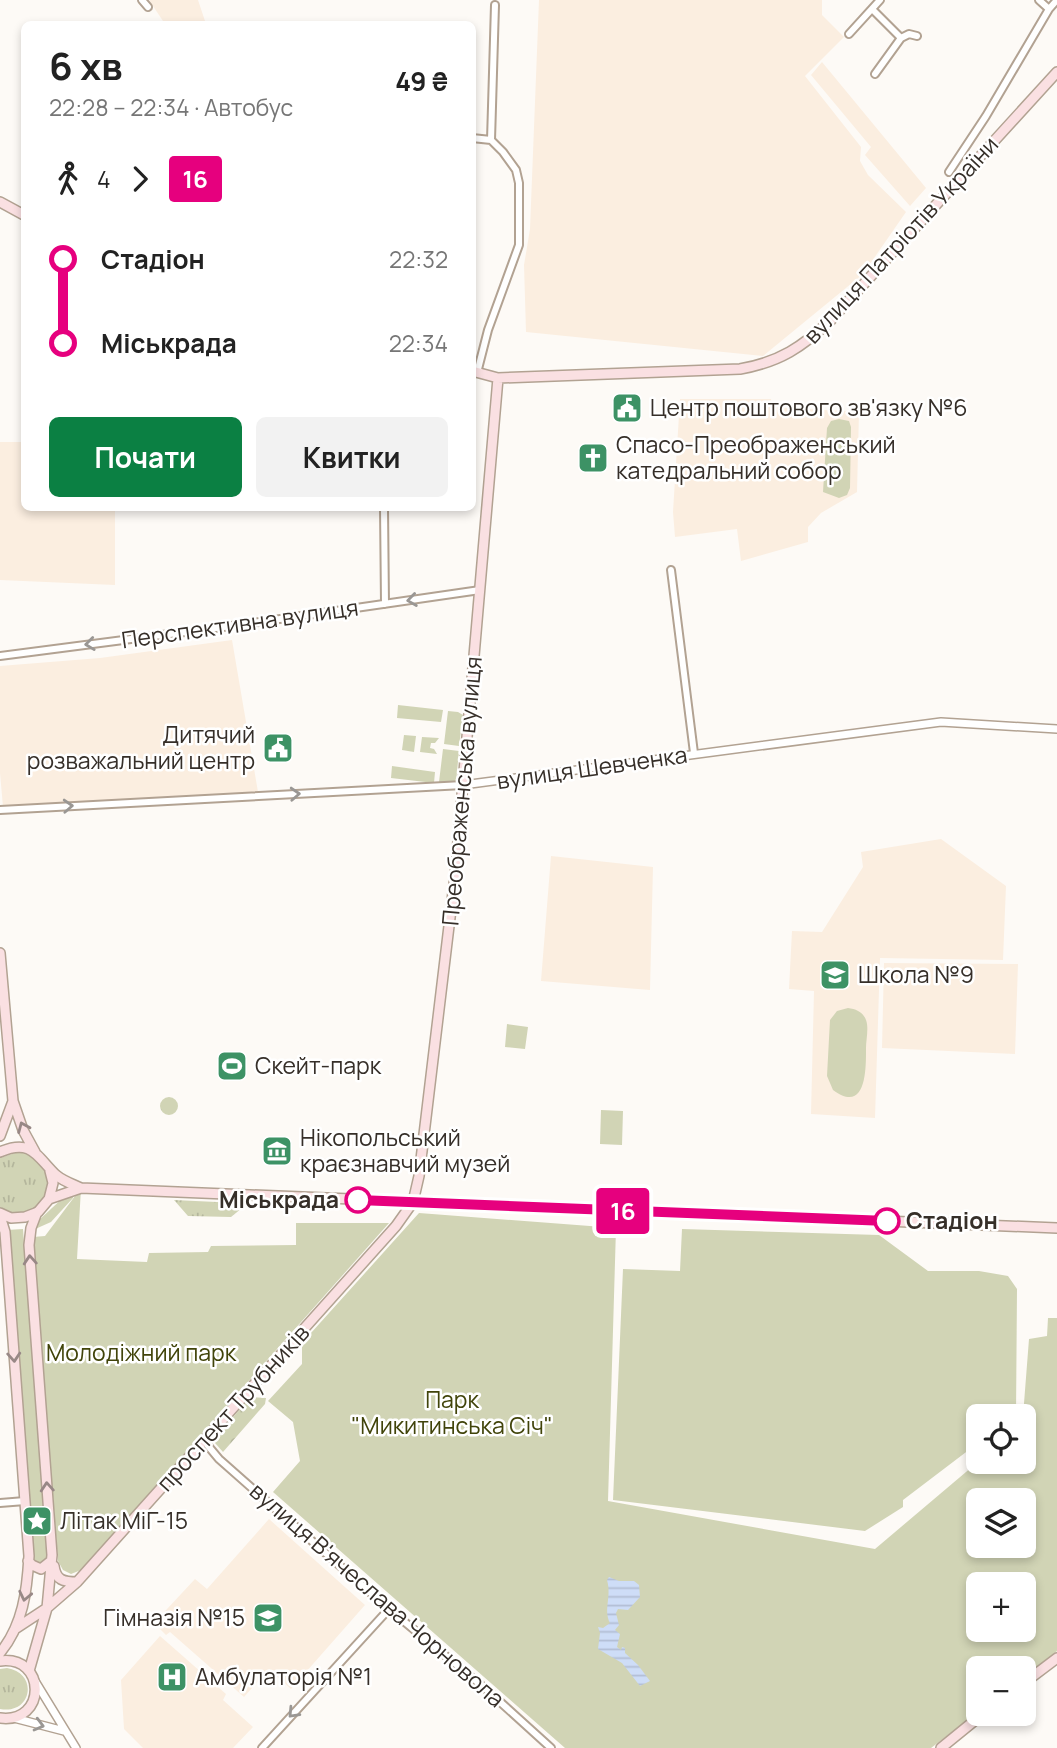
<!DOCTYPE html>
<html lang="uk">
<meta charset="utf-8">
<style>
body{margin:0;font-family:Manrope,sans-serif;background:#f2f2f2;color:#222;height:100vh;display:flex;flex-direction:column;font-size:26px;white-space:nowrap}
*{box-sizing:border-box;margin:0}
p{font-size:23px;color:#767676}
.icon{flex:none;width:38px;height:38px;fill:none;stroke:currentColor;stroke-width:2;stroke-linecap:round;stroke-linejoin:round}
.map{position:relative;flex:1;overflow:hidden}
.sheet{position:absolute;left:21px;top:21px;width:455px;height:490px;display:flex;flex-direction:column;background:#fff;border-radius:10px;box-shadow:0 4px 10px #0003}
.sheet>*{flex:none}
.badge{padding:0 14px;border-radius:5px;font-size:24px;line-height:46px}
.tools{position:absolute;left:966px;top:1404px;display:grid;gap:14px}
.tools a{display:grid;place-items:center;width:70px;height:70px;border-radius:10px;background:#fff;box-shadow:0 4px 10px #0003;font-size:35px}
.map>.badge{position:absolute;translate:-50% -50%;box-shadow:0 0 0 4px #fff}
.legs{display:flex;align-items:center;gap:10px;height:77px;padding:0 28px;font-size:23px}
.legs p{margin-inline-start:auto}
.headline{display:flex;align-items:center;justify-content:space-between;height:119px;padding:0 28px}
h1{font-size:38px;font-weight:700;line-height:52px}
.button{display:flex;gap:14px;margin-top:auto;padding:14px 28px}
.button a{flex:1;height:80px;border-radius:10px;background:#0b8043;color:#fff;font-size:28px;font-weight:700;line-height:80px;text-align:center}
.button a+a{background:#f2f2f2;color:#222}
ul{padding:0 28px;list-style:none}
li{display:flex;align-items:center;gap:24px;height:84px;font-size:26px}
li i{display:grid;place-items:center;width:10px;height:100%;margin:0 9px;background:currentColor}
li i::after{content:'';width:18px;height:18px;margin:-9px;border:5px solid;border-radius:50%;background:#fff}
li p{margin-inline-start:auto}
li:first-child i{background:linear-gradient(#0000 50%,currentColor 0)}
li:last-child i{background:linear-gradient(currentColor 50%,#0000 0)}
.map>svg:first-child{display:block}
</style>
<div class="map">
<svg width="1057" height="1748" viewBox="0 0 1057 1748">
<defs>
<pattern id="grass-tufts" width="24" height="20" patternUnits="userSpaceOnUse" patternTransform="scale(1.75)"><rect width="24" height="20" fill="#d1d4b5"/><path d="M3 7l-1-3M5 7V3M7 7l1-3M15 17l-1-3M17 17v-4M19 17l1-3" fill="none" stroke="#b4b69c"/></pattern>
<pattern id="forest-crowns" width="20" height="18" patternUnits="userSpaceOnUse" patternTransform="scale(1.75)"><rect width="20" height="18" fill="#d1d4b5"/><path d="M2 6a3 3 0 1 1 6 0M12 15a3 3 0 1 1 6 0" fill="none" stroke="#b4b69c"/></pattern>
<pattern id="water-rules" width="6" height="5" patternUnits="userSpaceOnUse" patternTransform="scale(1.75)"><rect width="6" height="5" fill="#ceddf7"/><path d="M0 2.5h6" fill="none" stroke="#b2bed4"/></pattern>
</defs>
<rect width="100%" height="100%" fill="#fdfaf6"/>
<path fill="#fbeee0" d="M149 0H198L206 24H165Z
M539 0H822V15L844 37 805 76 861 147 860 161 868 175 906 212 863 274 763 356 526 332 524 265 530 229Z
M822 62 926 188 910 206 865 155 871 147 811 75Z
M680 399H771L772 407 859 412 857 492 821 513 808 527V542L741 561 737 529 675 537 673 512Z
M0 442H24V508H115V585L0 580Z
M232 640 258 792 3 807 0 773V666L100 658Z
M941 839 1006 886 1003 960 880 958 875 1118 811 1114 814 991 789 989 792 931 822 932 863 867 861 852Z
M551 856 653 867 650 990 541 981Z
M884 963 1018 964 1015 1054 882 1048Z
M269 1519 365 1605 291 1689 269 1669 244 1697 170 1632 166 1635 154 1623 195 1579 207 1589Z
M160 1636 226 1694 223 1700 253 1727 233 1748H143L124 1729 121 1680Z"/>
<path fill="url(#grass-tufts)" d="M160 1106a9 9 0 1 1 18 0a9 9 0 1 1-18 0Z
M18 1152C74 1161 41 1235 0 1207V1158Z
M66 1195H73V1198L51 1222 33 1230 38 1221Z
M174 1200 238 1203 242 1208 231 1217 188 1216Z
M7 1668C39 1673 32 1715 0 1709V1669Z"/>
<path fill="url(#forest-crowns)" d="M251 1397 266 1398 265 1404 223 1452 215 1443 217 1435Z"/>
<path fill="#d1d4b5" fill-rule="evenodd" d="M839 419 849 421 851 427 850 488 847 495 839 498 823 492 827 428 831 421Z
M398 705 443 710 441 722 397 718Z
M448 711 458 712 463 715 459 746 444 744Z
M404 735 416 736 414 752 402 750Z
M422 737 439 738 435 743H431L430 748 434 749 437 754 420 752Z
M443 749 459 751 456 782H439Z
M392 766 435 772 434 783 391 778Z
M848 1008C856 1009 863 1012 866 1020 869 1028 866 1040 866 1048 866 1067 867 1115 833 1090L827 1076 830 1020 837 1011Z
M507 1024 528 1027 525 1049 505 1047Z
M601 1110 623 1111 622 1145 600 1144Z
M81 1188 77 1259 147 1262 149 1253 208 1252 211 1246 296 1245V1223H389L81 1570 71 1574 63 1570 58 1561 33 1237 45 1236Z
M419 1213 616 1228 608 1501 875 1549 979 1461H1024L1023 1416 1029 1339 1047 1336 1048 1318H1057V1651L1024 1677V1668H978V1712L931 1748H565L273 1492 300 1461 293 1422 268 1401 302 1364V1343ZM978 1500H1024V1545H978ZM978 1584H1024V1629H978Z
M23 1229 47 1561 41 1565 33 1562 7 1230Z
M682 1229 879 1235 928 1271H979L1008 1276 1017 1289 1016 1415 978 1416V1443L903 1500V1507L865 1531 613 1500 623 1269 680 1271Z"/>
<path fill="url(#water-rules)" d="M609 1577 619 1581H634L639 1585 640 1597 628 1610 618 1609 616 1613 619 1625 615 1630 620 1634 617 1647 621 1650 622 1647 625 1648V1653L638 1665 650 1681 640 1686 622 1663 598 1649 600 1633 598 1627 603 1628 610 1623C603 1609 612 1597 607 1580Z"/>
<g fill="none" stroke-linecap="round" stroke-linejoin="round">
<g stroke="#b2a292" stroke-width="10">
<path id="minor" d="M142 0 148 7
M1039 0 1049 9
M872 9 901 38
M849 34 880 0
M875 74 901 38 909 34 917 36
M472 138 491 140 503 152 516 170 519 183V245L488 330 477 373
M491 140 495 5
M949 172 986 116 1049 9 1057 0
M384 508 385 604
M671 570 694 753
M0 656 239 625 480 590
M0 810 463 785
M204 1441 219 1459 389 1609 487 1690 551 1748
M0 1503 25 1501
M262 1748 389 1609"/>
</g>
<g stroke="#b2a292" stroke-width="10">
<path id="tertiary" d="M463 785 941 722 1057 729
M35 1681 76 1748
M14 1718 64 1731"/>
</g>
<g stroke="#b2a292" stroke-width="12">
<path id="secondary" d="M0 202 24 215
M472 371 498 378 740 369C780 362 802 347 831 320L1057 72
M0 953 13 1101 23 1130 35 1152
M0 1136 13 1101
M0 1152C32 1138 37 1157 56 1175 63 1181 72 1184 81 1188
M49 1199 53 1183 50 1171
M0 1213 11 1218 25 1217 38 1212 49 1199 81 1188 1057 1228
M0 1216 5 1232 29 1556C27 1591 23 1625 0 1653
M28 1561 32 1565 41 1569 51 1561
M54 1566C56 1580 63 1582 77 1582
M15 1629 47 1608 77 1582 396 1226 413 1202 419 1176 455 876 498 378
M0 1661C47 1655 47 1724 0 1718
M29 1671 47 1608 52 1555 29 1245 31 1228 37 1212
M1024 1683 1057 1658
M941 1748 984 1713"/>
</g>
<use href="#minor" stroke="#fff" stroke-width="6"/>
<use href="#tertiary" stroke="#fff" stroke-width="7"/>
<use href="#secondary" stroke="#fae0e2" stroke-width="9"/>
</g>
<defs><path id="oneway-chevron" d="M-2-3.5L2.5 0L-2 3.5" fill="none" stroke-width="1.6" stroke-linecap="round" stroke-linejoin="round" transform="scale(1.75)"/></defs>
<g stroke="#9a9794">
<use href="#oneway-chevron" transform="translate(412 600) rotate(172)"/>
<use href="#oneway-chevron" transform="translate(90 644) rotate(173)"/>
<use href="#oneway-chevron" transform="translate(295 794) rotate(-3)"/>
<use href="#oneway-chevron" transform="translate(68 806) rotate(-3)"/>
<use href="#oneway-chevron" transform="translate(293 1713) rotate(133)"/>
<use href="#oneway-chevron" transform="translate(39 1725) rotate(15)"/>
</g>
<g stroke="#988886">
<use href="#oneway-chevron" transform="translate(23 1127) rotate(-113)"/>
<use href="#oneway-chevron" transform="translate(30 1260) rotate(-94)"/>
<use href="#oneway-chevron" transform="translate(14 1357) rotate(86)"/>
<use href="#oneway-chevron" transform="translate(47 1487) rotate(-94)"/>
<use href="#oneway-chevron" transform="translate(25 1596) rotate(102)"/>
</g>
<g fill="none" stroke-linecap="round" stroke-linejoin="round">
<g stroke="#fff" stroke-width="16">
<path id="line-1" d="M358 1200 887 1221"/>
</g>
<use href="#line-1" stroke="#e6007e" stroke-width="10"/>
</g>
<defs>
<g id="civic-square" transform="scale(1.575)"><rect x="-9" y="-9" width="18" height="18" rx="4" fill="#3d9265" stroke="#fff"/><path d="M-.6-6.5H3V-4.5H.6V-3L4-1V1h2V6H-6V1h2V-1L-.6-3ZM-1.2 2.5V6h2.4V2.5Z" fill="#fff"/></g>
<g id="church-square" transform="scale(1.575)"><rect x="-9" y="-9" width="18" height="18" rx="4" fill="#3d9265" stroke="#fff"/><path d="M-1.2-6h2.4v3.5h3.3v2.4h-3.3V6h-2.4V-.1h-3.3v-2.4h3.3Z" fill="#fff"/></g>
<g id="school-square" transform="scale(1.575)"><rect x="-9" y="-9" width="18" height="18" rx="4" fill="#3d9265" stroke="#fff"/><path d="M0-5L7-2L0 1L-7-2ZM-4 1L0 2.5L4 1V4Q0 6-4 4Z" fill="#fff"/></g>
<g id="stadium-square" transform="scale(1.575)"><rect x="-9" y="-9" width="18" height="18" rx="4" fill="#3d9265" stroke="#fff"/><path d="M0-5a6.5 5 0 1 0 0 10a6.5 5 0 1 0 0-10ZM-3.5-1.8h7v3.6h-7Z" fill="#fff"/></g>
<g id="museum-square" transform="scale(1.575)"><rect x="-9" y="-9" width="18" height="18" rx="4" fill="#3d9265" stroke="#fff"/><path d="M0-6L6-3V-2H-6V-3ZM-5-1h2V3h-2ZM-1-1h2V3h-2ZM3-1h2V3H3ZM-6 4H6V6H-6Z" fill="#fff"/></g>
<g id="sight-square" transform="scale(1.575)"><rect x="-9" y="-9" width="18" height="18" rx="4" fill="#3d9265" stroke="#fff"/><path d="M0-6L1.8-2.2L6-1.7L2.9 1.2L3.7 5.4L0 3.3L-3.7 5.4L-2.9 1.2L-6-1.7L-1.8-2.2Z" fill="#fff"/></g>
<g id="hospital-square" transform="scale(1.575)"><rect x="-9" y="-9" width="18" height="18" rx="4" fill="#3d9265" stroke="#fff"/><path d="M-5-5h3v3.5h4V-5h3V5h-3V1.5h-4V5h-3Z" fill="#fff"/></g>
</defs>
<g fill-rule="evenodd">
<use href="#civic-square" x="627" y="408"/>
<use href="#church-square" x="593" y="458"/>
<use href="#civic-square" x="278" y="748"/>
<use href="#school-square" x="835" y="975"/>
<use href="#stadium-square" x="232" y="1066"/>
<use href="#museum-square" x="277" y="1151"/>
<use href="#sight-square" x="37" y="1521"/>
<use href="#school-square" x="268" y="1618"/>
<use href="#hospital-square" x="172" y="1677"/>
</g>
<g fill="#fff" stroke="#e6007e" stroke-width="3.5">
<circle cx="358" cy="1200" r="12"/>
<circle cx="887" cy="1221" r="12"/>
</g>
<g text-anchor="middle" stroke-width="5" stroke-linejoin="round" paint-order="stroke">
<g font-size="23" fill="#362f29" stroke="#fff">
<text transform="translate(901 240) rotate(-47)" y="8">вулиця Патріотів України</text>
<text transform="translate(240 624) rotate(-8)" y="8">Перспективна вулиця</text>
<text transform="translate(592 768) rotate(-8)" y="8">вулиця Шевченка</text>
<text transform="translate(462 791) rotate(-85)" y="8">Преображенська вулиця</text>
<text transform="translate(233 1408) rotate(-48)" y="8">проспект Трубників</text>
<text transform="translate(377 1595) rotate(41)" y="8">вулиця В'ячеслава Чорновола</text>
</g>
<g font-size="23" fill="#362f29" stroke="#fff" text-anchor="start">
<text x="650" y="416">Центр поштового зв'язку №6</text>
<text x="616" y="453">Спасо-Преображенський<tspan x="616" dy="26">катедральний собор</tspan></text>
<text x="255" y="743" text-anchor="end">Дитячий<tspan x="255" dy="26">розважальний центр</tspan></text>
<text x="858" y="983">Школа №9</text>
<text x="255" y="1074">Скейт-парк</text>
<text x="300" y="1146">Нiкопольський<tspan x="300" dy="26">краєзнавчий музей</tspan></text>
<text x="60" y="1529">Літак МіГ-15</text>
<text x="245" y="1626" text-anchor="end">Гімназія №15</text>
<text x="195" y="1685">Амбулаторія №1</text>
</g>
<g font-size="23" font-weight="bold" fill="#362f29" stroke="#fff" text-anchor="end">
<text x="339" y="1208">Міськрада</text>
<text x="906" y="1229" text-anchor="start">Стадіон</text>
</g>
<g font-size="23" fill="#41440a" stroke="#fff">
<text x="141" y="1361">Молодіжний парк</text>
<text x="452" y="1408">Парк<tspan x="452" dy="26">"Микитинська Січ"</tspan></text>
</g>
</g>
</svg>
<div class="tools">
<a><svg class="icon" aria-label="locate" viewBox="0 0 24 24"><circle cx="12" cy="12" r="6"/><path d="M12 2v4M12 18v4M2 12h4M18 12h4"/></svg></a>
<a><svg class="icon" aria-label="layers" viewBox="0 0 24 24"><path d="M12 4l9 5-9 5-9-5zM3 14l9 5 9-5"/></svg></a>
<a>+</a>
<a>−</a>
</div>
<b class="badge" style="left:623px;top:1211px;background:#e6007e;color:#fff">16</b>
<section class="sheet">
<div class="headline"><div><h1>6 хв</h1><p>22:28 – 22:34 · Автобус</p></div><b>49 ₴</b></div>
<div class="legs"><svg class="icon" aria-label="walk" viewBox="0 0 24 24"><circle cx="13" cy="4" r="2"/><path d="M13 8l-2 6 4 7M11 14l-3 7M7 12l3-4h3l4 4"/></svg>4<svg class="icon" aria-label="forward" viewBox="0 0 24 24"><path d="M9 5l7 7-7 7"/></svg><b class="badge" style="background:#e6007e;color:#fff">16</b></div>
<ul>
<li><i style="color:#e6007e"></i><b>Стадіон</b><p>22:32</p></li>
<li><i style="color:#e6007e"></i><b>Міськрада</b><p>22:34</p></li>
</ul>
<div class="button"><a>Почати</a><a>Квитки</a></div>
</section>
</div>
